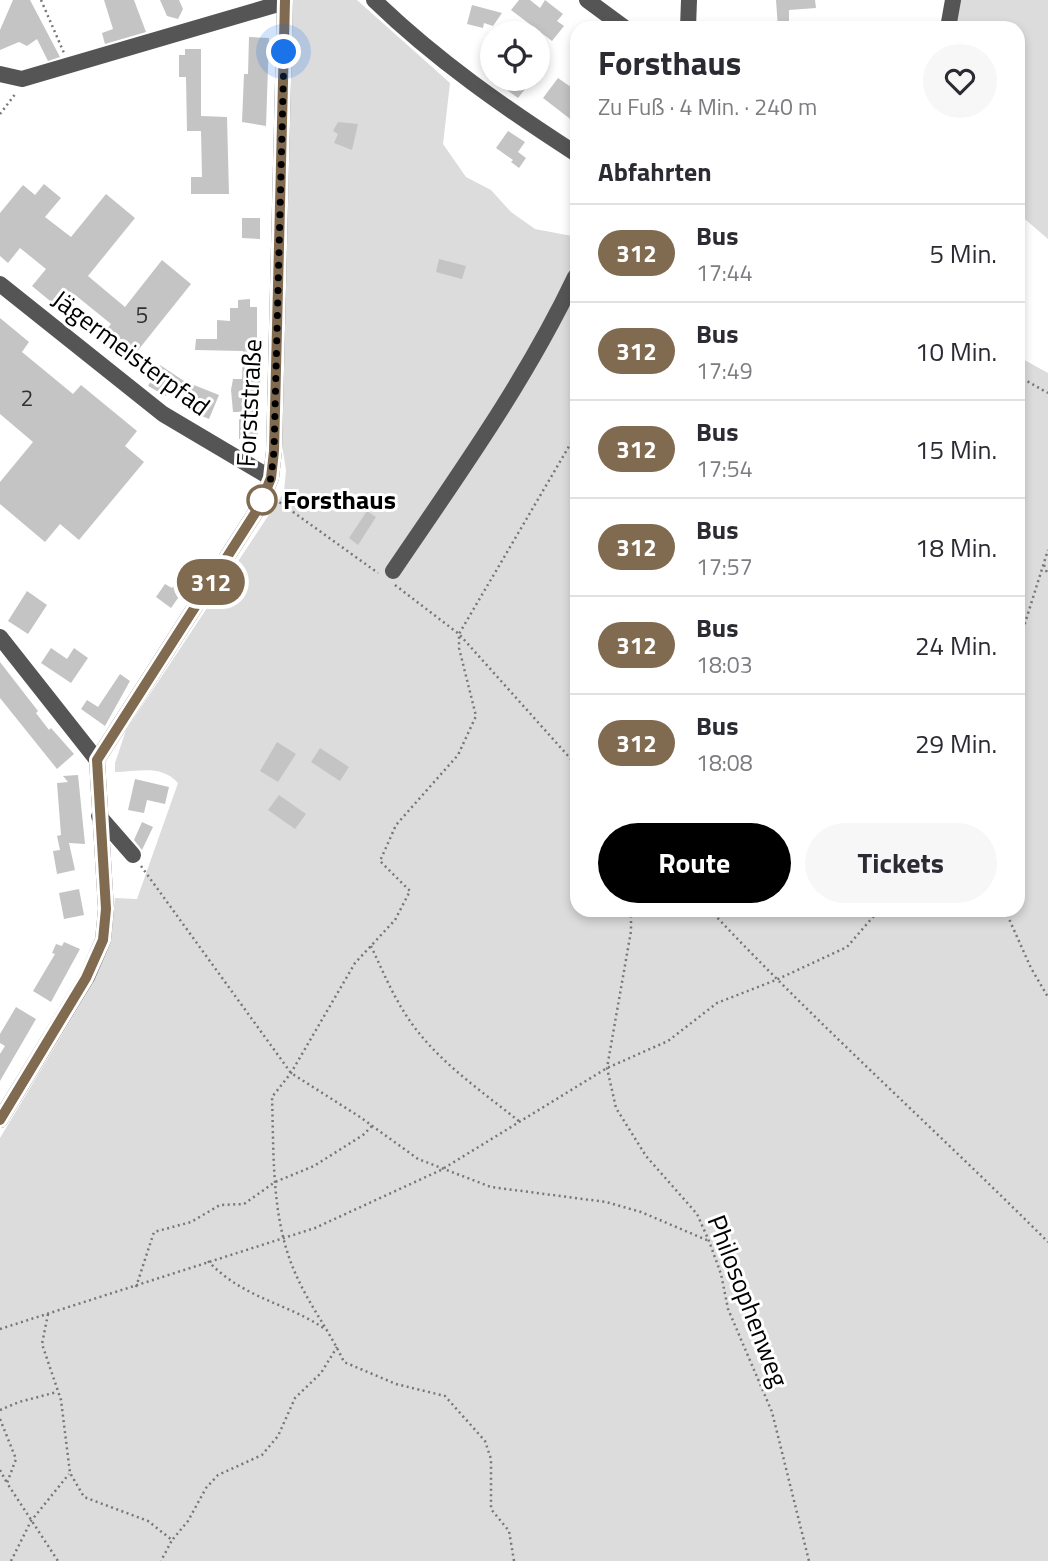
<!DOCTYPE html>
<html lang="de">
<meta charset="utf-8">
<style>
body{margin:0;font-family:"Titillium Web",sans-serif;background:#f7f7f7;color:#2b2b33;height:100vh;display:flex;flex-direction:column;font-size:26px;white-space:nowrap}
*{box-sizing:border-box;margin:0}
p{font-size:23px;color:#7c7c81}
.icon{flex:none;width:38px;height:38px;fill:none;stroke:currentColor;stroke-width:2;stroke-linecap:round;stroke-linejoin:round}
.map{position:relative;flex:1;overflow:hidden}
.drawer{position:absolute;left:570px;top:21px;width:455px;height:896px;display:flex;flex-direction:column;background:#fff;border-radius:21px;box-shadow:0 4px 10px #0003}
.drawer>*{flex:none}
.badge{padding:0 14px;border-radius:23px;font-size:24px;line-height:46px}
.tools{position:absolute;left:480px;top:21px;display:grid;gap:14px}
.tools a{display:grid;place-items:center;width:70px;height:70px;border-radius:50%;background:#fff;box-shadow:0 4px 10px #0003;font-size:35px}
.you{position:absolute;width:35px;height:35px;margin:-18px;border:5px solid #fff;border-radius:50%;background:#1a73e8;box-shadow:0 0 0 10px #1a73e833}
.map>.badge{position:absolute;translate:-50% -50%;box-shadow:0 0 0 4px #fff}
h2{padding:0 28px;font-size:26px;line-height:63px}
.round{display:grid;place-items:center;flex:none;width:74px;height:74px;border-radius:37px;background:#f7f7f7}
.summary{display:flex;align-items:center;justify-content:space-between;height:119px;padding:0 28px}
h1{font-size:33px;font-weight:700;line-height:52px}
.primary-button{display:flex;gap:14px;margin-top:auto;padding:14px 28px}
.primary-button a{flex:1;height:80px;border-radius:42px;background:#000;color:#fff;font-size:28px;font-weight:700;line-height:80px;text-align:center}
.primary-button a+a{background:#f7f7f7;color:#2b2b33}
ul{padding:0;list-style:none}
li{display:flex;align-items:center;gap:21px;height:98px;padding:0 28px;border-top:2px solid #e1e1e2}
li div{flex:1}
li b{display:block;font-size:26px}
li em{font-style:normal}
li .badge{min-width:77px;font-weight:700;text-align:center}
.map>svg:first-child{display:block}
</style>
<div class="map">
<svg width="1048" height="1561" viewBox="0 0 1048 1561">
<rect width="100%" height="100%" fill="#fff"/>
<path fill="#dcdcdc" d="M293 0H357L450 83 443 144 466 177 491 190 511 212 535 229 577 237 578 910H1018L1019 357 1048 373V1561H0V1138L93 983 109 945 115 898 137 899 178 783C161 764 137 772 115 772V763L126 730 284 492 286 470 282 445Z
M958 0H1048V239L1019 214 1018 28H951Z"/>
<path fill="#c4c4c4" d="M13 0H30L60 57 48 61 37 39 27 46 19 42 0 50V30Z
M104 0H134L146 32 105 44 102 33 113 29Z
M160 0H179L183 9 178 19 167 16Z
M519 0H530L540 8 545 0 563 14 557 21 564 26 552 41 511 10Z
M776 0H815L816 8 789 10V28H778Z
M472 5 502 13 493 26 484 23 483 28 467 24Z
M249 37 269 38 266 126 242 122 244 74H248Z
M185 49H201V116L227 117 229 194H191V177H202L201 131H187L186 77H179V55H185Z
M558 78 578 92V125L543 98Z
M509 79H533L518 98 503 87Z
M338 122 358 124 352 150 334 143 338 134 333 131Z
M508 131 525 142 518 152 526 158 519 168 511 162 513 160 496 148Z
M44 184 61 198 45 217 71 237 106 194 135 218 88 276 125 307 162 260 191 284 127 364 98 341 111 324 74 294 61 310 32 286 46 269 20 248 8 263 0 256V213L23 185 35 195Z
M242 218H260V239L242 238Z
M439 259 466 266 462 279 436 272Z
M250 299V307H257V341H261L260 390H257L258 438 239 439V412H233L231 390 233 379H242L243 351 195 350 196 339H217V320L230 321V308H238V300Z
M0 318 29 342 22 352 73 394 81 385 137 431 125 446 144 462 79 540 60 524 45 542 0 504V482L33 442 0 414Z
M160 365 184 381 219 395 209 419 185 409 190 397 170 389 166 396 148 386Z
M367 511 376 517 358 545 349 538Z
M165 584 172 588 174 585 183 591 171 608 156 597Z
M27 591 47 605 28 634 8 621Z
M51 648 67 659 74 648 88 658 71 683 41 663Z
M0 662 38 711 36 713 49 730 51 728 74 754 57 769 0 698Z
M120 674 130 681 105 726 81 709 87 700 98 707Z
M277 742 296 754 278 782 260 771Z
M320 748 349 767 340 781 311 762Z
M78 775 85 844 69 843 75 870 57 874 53 851 60 850 57 836 61 835 57 783 68 782 63 776Z
M135 779 169 787 165 804 147 800 144 813 128 810Z
M279 795 306 814 295 829 268 810Z
M142 822 153 827 142 850 134 840Z
M79 889 84 915 64 919 59 893Z
M64 942 80 949 51 1002 33 991 55 954 52 953 56 944 62 946Z
M16 1007 36 1019 0 1081V1054L5 1046 0 1043V1034Z"/>
<g fill="none" stroke-linecap="round" stroke-linejoin="round">
<path stroke="#777" stroke-width="2.5" stroke-dasharray="2 3.5" stroke-linecap="butt" d="M41 0 64 53
M0 114 16 93
M1018 376 1048 393
M275 499 378 573
M1044 565 1048 575
M395 585 459 634 578 767
M1018 645 1048 550
M141 866 291 1073 360 1117 418 1159 491 1187 606 1202 641 1212 709 1241
M631 910V931L607 1068 616 1108 646 1156 697 1214 709 1241 721 1274 728 1309 772 1412 809 1561
M710 910C818 1025 936 1130 1048 1242
M1005 910 1031 968 1048 997
M371 946C384 974 396 1003 415 1028 443 1065 484 1093 520 1122
M208 1261C245 1300 287 1302 328 1331
M136 1287 154 1232 191 1222 220 1205 244 1204 275 1182 314 1166 363 1135 372 1126
M48 1314 42 1344 61 1400 70 1473 84 1497 148 1521 172 1540 161 1561
M0 1329 315 1228 441 1170 607 1068 668 1041 717 1003 776 980 847 947 879 910
M0 1410 19 1402 57 1392
M0 1419 16 1459 7 1483 58 1561
M0 1470 7 1483
M173 1539 188 1521 206 1488 218 1475 262 1455 278 1436 295 1398 321 1373 337 1347
M11 1561 31 1521 69 1474
M514 1561 509 1531 491 1509V1459L485 1441 445 1396 396 1384 344 1362C330 1332 310 1306 297 1277 271 1222 274 1157 272 1097L291 1073 355 963 395 920 410 891 380 861 396 825 458 755 476 716 459 648V634L578 431"/>
<path stroke="#555" stroke-width="16" d="M374 0C436 60 505 108 578 155
M587 0 625 28
M688 28 689 0
M948 28 953 0
M0 74 22 79 285 2
M0 284 163 414 271 478
M393 571C458 475 525 382 575 277
M0 637 97 760 106 909 103 940 87 977 0 1120
M97 760 259 507 271 478 274 451 285 0
M99 816 133 855"/>
</g>
<g fill="none" stroke-linecap="round" stroke-linejoin="round">
<g stroke="#fff" stroke-width="16">
<path id="line" d="M0 1120 86 978 103 940 106 909 97 760 259 507 271 478 274 451 285 0"/>
</g>
<use href="#line" stroke="#806a50" stroke-width="10"/>
<path stroke="#000" stroke-width="7" stroke-dasharray="0 12.6" d="M262 500 259 507 271 478 274 451 284 52"/>
</g>
<circle fill="#fff" stroke="#806a50" stroke-width="3.5" cx="262" cy="500" r="14"/>
<g text-anchor="middle" stroke-width="6" stroke-linejoin="round" paint-order="stroke">
<g font-size="23" fill="#313131">
<text x="142" y="323">5</text>
<text x="27" y="406">2</text>
</g>
<g font-size="26" fill="#000" stroke="#fff">
<text transform="translate(131 353) rotate(37)" y="9">Jägermeisterpfad</text>
<text transform="translate(249 403) rotate(-87)" y="9">Forststraße</text>
<text transform="translate(748 1301) rotate(69)" y="9">Philosophenweg</text>
</g>
<g font-size="26" font-weight="bold" fill="#000" stroke="#fff" text-anchor="start">
<text x="283" y="509">Forsthaus</text>
</g>
</g>
</svg>
<div class="tools">
<a><svg class="icon" aria-label="locate" viewBox="0 0 24 24"><circle cx="12" cy="12" r="6"/><path d="M12 2v4M12 18v4M2 12h4M18 12h4"/></svg></a>
</div>
<div class="you" style="left:284px;top:52px"></div>
<b class="badge" style="left:211px;top:582px;background:#806a50;color:#fff">312</b>
<section class="drawer">
<div class="summary"><div><h1>Forsthaus</h1><p>Zu Fuß · 4 Min. · 240 m</p></div><a class="round"><svg class="icon" aria-label="heart" viewBox="0 0 24 24"><path d="M12 20l-8-8c-3-5 5-10 8-4 3-6 11-1 8 4z"/></svg></a></div>
<h2>Abfahrten</h2>
<ul>
<li><span class="badge" style="background:#806a50;color:#fff">312</span><div><b>Bus</b><p>17:44</p></div><em>5 Min.</em></li>
<li><span class="badge" style="background:#806a50;color:#fff">312</span><div><b>Bus</b><p>17:49</p></div><em>10 Min.</em></li>
<li><span class="badge" style="background:#806a50;color:#fff">312</span><div><b>Bus</b><p>17:54</p></div><em>15 Min.</em></li>
<li><span class="badge" style="background:#806a50;color:#fff">312</span><div><b>Bus</b><p>17:57</p></div><em>18 Min.</em></li>
<li><span class="badge" style="background:#806a50;color:#fff">312</span><div><b>Bus</b><p>18:03</p></div><em>24 Min.</em></li>
<li><span class="badge" style="background:#806a50;color:#fff">312</span><div><b>Bus</b><p>18:08</p></div><em>29 Min.</em></li>
</ul>
<div class="primary-button"><a>Route</a><a>Tickets</a></div>
</section>
</div>
